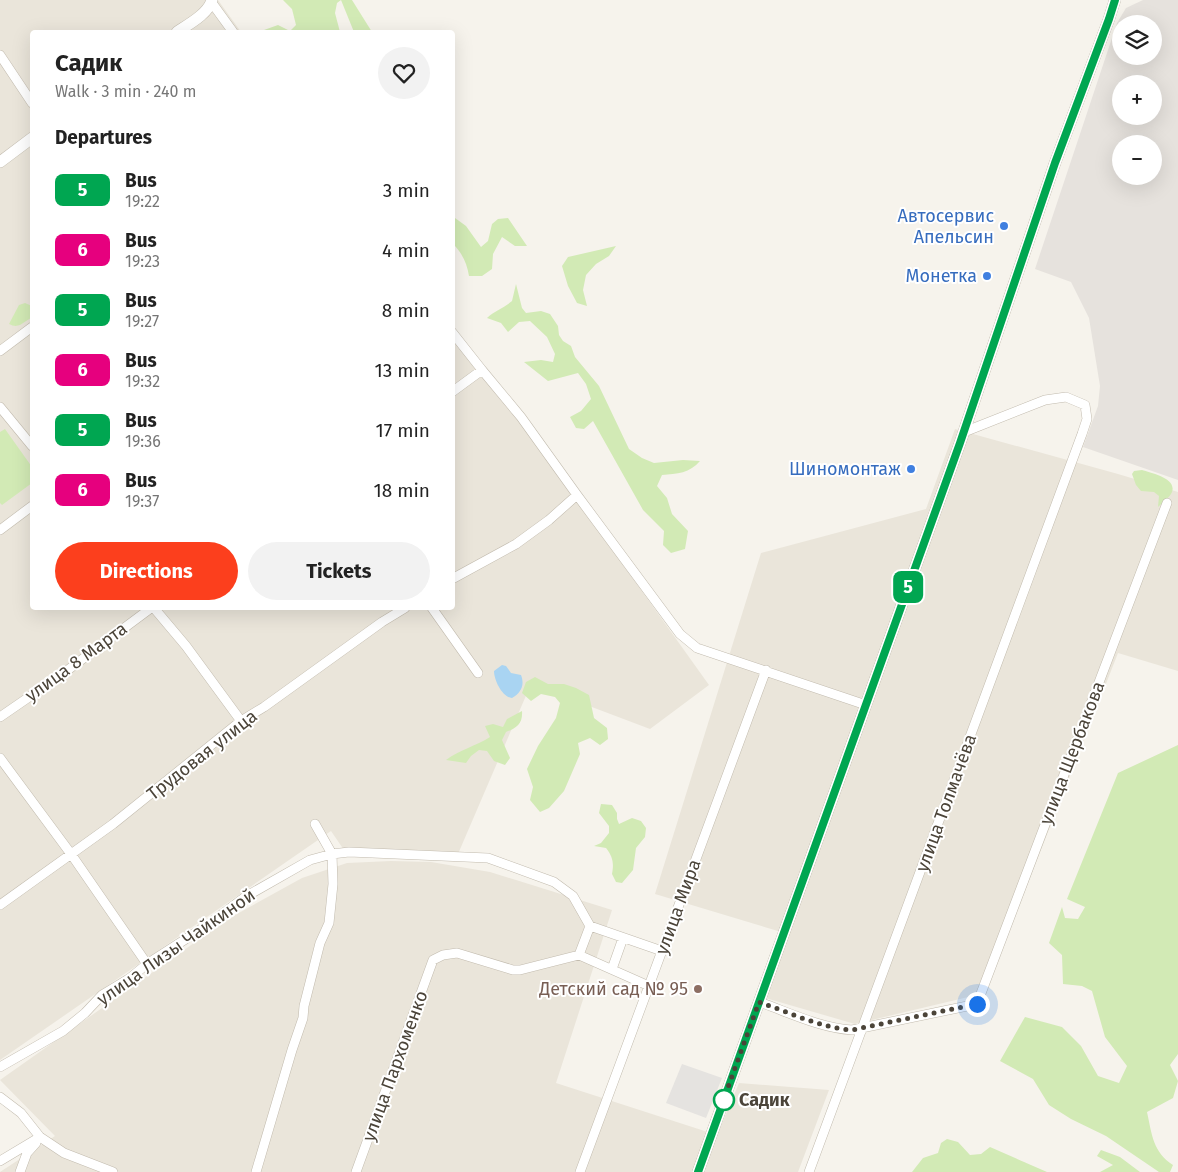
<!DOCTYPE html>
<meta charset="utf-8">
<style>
body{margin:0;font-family:"Fira Sans",sans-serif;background:#f2f2f2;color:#222;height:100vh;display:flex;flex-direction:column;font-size:19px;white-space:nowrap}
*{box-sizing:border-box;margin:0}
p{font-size:16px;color:#767676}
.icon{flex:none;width:28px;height:28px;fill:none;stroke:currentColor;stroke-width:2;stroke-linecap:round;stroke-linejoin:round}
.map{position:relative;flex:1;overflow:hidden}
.sheet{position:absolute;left:30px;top:30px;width:425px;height:580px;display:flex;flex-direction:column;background:#fff;border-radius:5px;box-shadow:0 5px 20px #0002}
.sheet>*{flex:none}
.badge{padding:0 10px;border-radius:8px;font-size:18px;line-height:32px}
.fabs{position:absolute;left:1112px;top:15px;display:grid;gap:10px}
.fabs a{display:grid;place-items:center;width:50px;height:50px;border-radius:50%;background:#fff;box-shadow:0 5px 20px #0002;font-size:25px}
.you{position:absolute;width:25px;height:25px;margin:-12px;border:4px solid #fff;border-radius:50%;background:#1a73e8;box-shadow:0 0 0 8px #1a73e833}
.map>.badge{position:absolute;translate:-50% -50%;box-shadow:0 0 0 2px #fff}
h2{padding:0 25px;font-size:19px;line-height:45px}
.round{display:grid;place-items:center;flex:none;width:52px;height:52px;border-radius:26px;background:#f2f2f2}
.headline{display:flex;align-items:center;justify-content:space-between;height:85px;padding:0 25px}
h1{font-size:24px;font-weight:700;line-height:38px}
.primary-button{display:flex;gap:10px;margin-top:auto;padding:10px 25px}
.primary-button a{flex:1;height:58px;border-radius:30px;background:#fc3f1d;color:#fff;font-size:20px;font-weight:700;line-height:58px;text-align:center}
.primary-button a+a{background:#f2f2f2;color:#222}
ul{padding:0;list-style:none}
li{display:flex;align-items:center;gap:15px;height:60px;padding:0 25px}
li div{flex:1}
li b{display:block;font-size:19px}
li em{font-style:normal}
li .badge{min-width:55px;font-weight:700;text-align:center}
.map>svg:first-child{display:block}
</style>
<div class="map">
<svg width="1178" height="1172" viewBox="0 0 1178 1172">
<rect width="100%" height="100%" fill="#f6f3ec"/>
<path fill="#eae5da" d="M0 0H218L241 32H32V608H452L453 327 709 685 650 729 531 684 458 854 344 850 331 831 0 1060Z
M955 429 1118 474 1178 492V671L1118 653 985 993 855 1024 762 997 788 934 655 894 761 553 926 509Z
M391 861 431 862 490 872 612 910 556 1083 717 1135 739 1083 829 1090 798 1172H0L55 1136 0 1080 228 919 302 878 347 863Z"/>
<path fill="#e6e2dd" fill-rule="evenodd" d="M1143 0H1178V480L1083 447 1098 406 1100 386 1089 318 1071 282 1035 269 1117 23 1126 8ZM1121 24H1154V56H1121ZM1121 84H1154V116H1121ZM1121 144H1154V176H1121Z"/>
<path fill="#d2eab5" d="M283 0H352L372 32H354L341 0 337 3 335 13 340 32H264V30L278 25 290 31 296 25 292 9Z
M455 218 466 226 481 247 488 241 492 224 498 219 508 218 527 246H515L502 237 493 254 492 269 482 276H469C467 263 462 253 453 244V219Z
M616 246 609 256 596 264 586 275 583 290 587 306 577 303 568 286 562 266 568 257Z
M516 284 522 308 526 313 541 311 550 314 558 326 559 335 563 341 571 346 575 357 599 386 629 449 642 458 654 463 683 460 700 461C690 473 677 474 662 475L657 486 667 498 672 514 688 531 685 549 671 553 663 545 664 531 643 510 593 421 584 429 576 428 570 417 581 411 591 399 586 384 578 373 548 381 524 362 541 360 553 362 555 354 547 337 530 321 519 322 508 332 501 323 487 318C494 311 504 308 512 301Z
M25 303 32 306V318C24 320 20 330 9 324L19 305Z
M5 429 32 467V483L2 505 0 503V432Z
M1142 470C1151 473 1177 478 1172 492 1170 497 1162 503 1158 507L1159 496 1154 492 1141 491 1136 485 1132 474 1134 471Z
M535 677 548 684H564L576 688 589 695 594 718 607 728 608 739 600 745 590 738 578 743 580 754 564 791 549 808 540 812 530 800 533 787 527 769 538 746 556 718 560 703 555 697 541 694 531 701 522 693 526 682Z
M522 711C523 724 516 728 506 732L502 740 510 758 505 765 494 761 487 751 479 750 471 756 466 763 446 760C459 750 476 746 490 737L485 726 493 724 503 727 507 719Z
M1178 745V1054L1170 1065 1178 1081 1173 1098 1147 1112C1152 1135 1153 1152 1173 1165L1170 1172H1159L1106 1136 1071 1119 1049 1105 1033 1079 1000 1061 1025 1017 1062 1027 1081 1046 1098 1076 1119 1083 1127 1066 1105 1037 1092 991 1082 986 1063 984 1062 955 1049 943 1062 907 1065 918 1078 919 1085 907 1067 899 1118 773Z
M601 804 612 805 617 813V819L619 824 632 818 641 821 646 828 645 837 636 848 633 870 622 883 616 882 612 874C614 863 613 857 606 848L594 846 601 843 609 833V826L599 813Z
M947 1139 958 1142 970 1155 981 1154 990 1147 1047 1172H912L923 1158 938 1153 941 1143Z
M1101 1150 1120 1157 1140 1172H1100L1113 1165 1097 1156Z"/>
<path fill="#e5e3e0" d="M682 1064 722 1078 706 1118 666 1103Z"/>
<path fill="#a9d4f2" d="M502 665 506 666 511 673 521 675C525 685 521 693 512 698 502 697 494 680 494 671Z"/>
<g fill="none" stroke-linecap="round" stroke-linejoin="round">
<g stroke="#c2bbae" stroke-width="10">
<path id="minor" d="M212 3 233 32
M0 55 32 103
M452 332 482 370 521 417 577 495 680 634 697 648 866 705
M0 351 32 327
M452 392 482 370
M0 407 32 446
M0 530 32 506
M452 579 516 544 549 520 577 495
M154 608 186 646 241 721
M432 608 478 673
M0 717 61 675 151 608
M0 758 71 854 147 964
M0 905 113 824 241 721 264 707 382 622 405 608
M590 926 662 951
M579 955 649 986
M612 969 623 938
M759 1002C788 1012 820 1028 852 1030L977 1004 1167 503
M0 1067 63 1031 85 1013 102 995 130 978 147 964 209 924 245 897 310 860 332 854 349 852 488 858 554 882 573 896 590 926 579 955 520 970H513L457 953 443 955 433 960 356 1172
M0 1097 21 1113 40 1137 64 1153 113 1172
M0 1161 40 1137
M20 1172 27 1153 36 1143
M256 1172 292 1050 303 1018 304 1006 320 943 329 923 333 884 332 854 315 824
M580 1172 766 670
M809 1172 1082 434 1087 419 1085 405 1066 397 1045 400 964 432"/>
</g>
<g stroke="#c2bbae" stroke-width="12">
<path id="tertiary" d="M177 32C189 24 208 14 212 0
M0 162 32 138
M698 1172 960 443 1055 163 1109 19 1115 0"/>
</g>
<use href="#minor" stroke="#fff" stroke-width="9"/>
<use href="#tertiary" stroke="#fff" stroke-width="11"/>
</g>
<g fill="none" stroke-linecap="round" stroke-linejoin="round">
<g stroke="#fff" stroke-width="11">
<path id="line" d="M698 1172 960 443 1055 163 1109 19 1115 0"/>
</g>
<use href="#line" stroke="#00a651" stroke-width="8"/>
<path stroke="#4b4439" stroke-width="5" stroke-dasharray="0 9" d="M724 1100 723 1101 759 1002C788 1012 821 1028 852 1030L977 1004"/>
</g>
<g fill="#3f7fe0" stroke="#fff" stroke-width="2">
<circle cx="1004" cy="226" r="5"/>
<circle cx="987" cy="276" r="5"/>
<circle cx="911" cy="469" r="5"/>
</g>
<circle fill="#8d6e63" stroke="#fff" stroke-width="2" cx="698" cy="989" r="5"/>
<circle fill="#fff" stroke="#00a651" stroke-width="2.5" cx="724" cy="1100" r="10"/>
<g text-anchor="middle" stroke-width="4" stroke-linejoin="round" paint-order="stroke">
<g font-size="18" fill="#366cbe" stroke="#fff" text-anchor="end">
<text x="994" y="222">Автосервис<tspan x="994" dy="21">Апельсин</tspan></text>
<text x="977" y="282">Монетка</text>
<text x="901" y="475">Шиномонтаж</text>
</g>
<g font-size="18" fill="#4b4439" stroke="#fff">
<text transform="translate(76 662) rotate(-36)" y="6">улица 8 Марта</text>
<text transform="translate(1072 753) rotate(-69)" y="6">улица Щербакова</text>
<text transform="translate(202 755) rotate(-38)" y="6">Трудовая улица</text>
<text transform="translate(946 803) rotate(-70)" y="6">улица Толмачёва</text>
<text transform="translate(678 907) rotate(-70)" y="6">улица Мира</text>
<text transform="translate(176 947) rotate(-35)" y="6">улица Лизы Чайкиной</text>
<text transform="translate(395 1066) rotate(-70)" y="6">улица Пархоменко</text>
</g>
<g font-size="18" fill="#785e54" stroke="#fff" text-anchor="end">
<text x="688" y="995">Детский сад № 95</text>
</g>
<g font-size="18" font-weight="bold" fill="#4b4439" stroke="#fff" text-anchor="start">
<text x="739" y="1106">Садик</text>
</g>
</g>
</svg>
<div class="fabs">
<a><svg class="icon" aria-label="layers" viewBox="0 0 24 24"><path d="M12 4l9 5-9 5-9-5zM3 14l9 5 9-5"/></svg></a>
<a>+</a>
<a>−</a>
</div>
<div class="you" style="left:977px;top:1004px"></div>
<b class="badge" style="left:908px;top:587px;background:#00a651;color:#fff">5</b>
<section class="sheet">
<div class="headline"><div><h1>Садик</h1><p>Walk · 3 min · 240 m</p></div><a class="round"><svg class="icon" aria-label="heart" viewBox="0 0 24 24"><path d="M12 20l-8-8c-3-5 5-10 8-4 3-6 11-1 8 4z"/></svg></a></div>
<h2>Departures</h2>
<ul>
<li><span class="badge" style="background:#00a651;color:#fff">5</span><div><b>Bus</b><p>19:22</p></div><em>3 min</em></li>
<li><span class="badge" style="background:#e6007e;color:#fff">6</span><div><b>Bus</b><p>19:23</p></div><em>4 min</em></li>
<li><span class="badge" style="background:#00a651;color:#fff">5</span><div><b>Bus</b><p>19:27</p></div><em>8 min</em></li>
<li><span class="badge" style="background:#e6007e;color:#fff">6</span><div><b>Bus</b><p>19:32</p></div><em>13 min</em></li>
<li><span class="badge" style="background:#00a651;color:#fff">5</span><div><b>Bus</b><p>19:36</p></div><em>17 min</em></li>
<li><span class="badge" style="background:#e6007e;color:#fff">6</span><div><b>Bus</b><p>19:37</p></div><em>18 min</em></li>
</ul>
<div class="primary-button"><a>Directions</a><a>Tickets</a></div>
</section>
</div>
